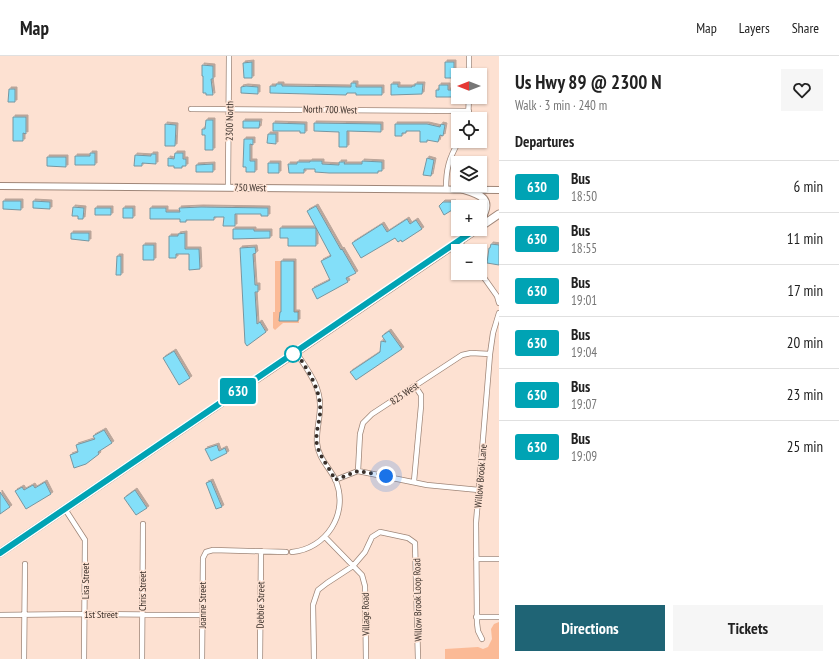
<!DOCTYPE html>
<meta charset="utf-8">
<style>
body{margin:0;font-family:"PT Sans Narrow",sans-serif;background:#f6f6f6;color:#222;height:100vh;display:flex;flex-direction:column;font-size:15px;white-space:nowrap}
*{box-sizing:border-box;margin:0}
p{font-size:13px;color:#767676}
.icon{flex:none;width:22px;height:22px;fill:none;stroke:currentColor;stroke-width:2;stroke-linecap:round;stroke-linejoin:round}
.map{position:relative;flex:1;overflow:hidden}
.drawer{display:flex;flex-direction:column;background:#fff;width:340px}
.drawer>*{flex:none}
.badge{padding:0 8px;border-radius:3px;font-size:14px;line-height:26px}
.needle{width:26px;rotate:270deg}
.fabs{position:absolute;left:451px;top:12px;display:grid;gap:8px}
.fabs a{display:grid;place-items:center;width:36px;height:36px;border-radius:0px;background:#fff;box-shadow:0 1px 3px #0004;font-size:20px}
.you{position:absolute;width:20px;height:20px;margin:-10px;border:3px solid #fff;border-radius:50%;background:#1a73e8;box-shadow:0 0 0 6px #1a73e833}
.map>.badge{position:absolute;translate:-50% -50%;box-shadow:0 0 0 2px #fff}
h2{padding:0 16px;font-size:15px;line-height:36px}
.round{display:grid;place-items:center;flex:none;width:42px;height:42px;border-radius:0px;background:#f6f6f6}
.headline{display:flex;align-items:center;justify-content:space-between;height:68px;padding:0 16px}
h1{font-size:19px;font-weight:800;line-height:30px}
.button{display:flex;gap:8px;margin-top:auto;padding:8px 16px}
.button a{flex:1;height:46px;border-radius:0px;background:#1f6475;color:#fff;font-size:16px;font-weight:800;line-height:46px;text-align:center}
.button a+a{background:#f6f6f6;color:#222}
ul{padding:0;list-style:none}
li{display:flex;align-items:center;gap:12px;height:52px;padding:0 16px;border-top:1px solid #e0e0e0}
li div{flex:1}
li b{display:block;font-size:15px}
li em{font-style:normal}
li .badge{min-width:44px;font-weight:700;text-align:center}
header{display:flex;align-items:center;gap:24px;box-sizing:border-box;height:56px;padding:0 20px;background:#fff;border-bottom:1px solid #e0e0e0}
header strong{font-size:19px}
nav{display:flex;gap:22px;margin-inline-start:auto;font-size:14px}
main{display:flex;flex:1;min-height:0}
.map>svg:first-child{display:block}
</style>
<header>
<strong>Map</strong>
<nav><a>Map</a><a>Layers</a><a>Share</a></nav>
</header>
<main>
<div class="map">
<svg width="499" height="603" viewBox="0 0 499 603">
<defs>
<filter id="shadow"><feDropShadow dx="2" dy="-2" stdDeviation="0" flood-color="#0004"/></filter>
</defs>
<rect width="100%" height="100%" fill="#fde1d2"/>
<path fill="#fbba96" d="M275 205H295V255H299V267H283L275 274 273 272V256H275Z
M499 566V603H445V593L478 591 483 593 488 591 492 583 491 573 494 568Z"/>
<path fill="#83dff9" stroke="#7796a0" filter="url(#shadow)" d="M252 6V22H244L243 7Z
M445 6H454V22H445Z
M202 9 213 10V23H211L213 39H206V37H203V20H202Z
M351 27H356V31H382V39H356V37H347L346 39 270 37V30H276V28H282V30L351 31Z
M391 28H398V31H412V30H415V28H423L422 38 391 39Z
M439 29H448V34H453V41H436V34H439Z
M246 30 258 31V38L241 37V31Z
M9 33H15V46H8Z
M13 61H26V78L23 77V85H13Z
M206 64H213V94H205V79H202V73H205Z
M243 65H260L259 72H243Z
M273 67 305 68V77H300V75H273Z
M314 67 381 68V76L347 75V91H339V76L314 75Z
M165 68 176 69 175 90H165Z
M395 68H427L440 71 441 68 445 69 443 80 440 79 438 86 427 84V86H420V75H406V77H402V80H395Z
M268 78H276V88L267 87Z
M244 83H253V89L250 88V105H255V116H246V111H243Z
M90 97H95V109H75V100H90Z
M175 97H183V103H186V110H182V112H174V110H168V102L174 103Z
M151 98H156V108L142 107V110H134L135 99 151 100Z
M47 101H66V111L47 110Z
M427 102 434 104 431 120 423 119Z
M310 105H322V108L339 109V106H345L344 108H362V105L382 106V115H378V117H329L315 116V113H304V117H289L288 108H297V106H310Z
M268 107H279V117H268Z
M213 108V116H196V109Z
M3 145H21V154L3 153Z
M33 145 50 146V153L33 152Z
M443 146H454L457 151 444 159 439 150Z
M316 150 341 194 342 193 356 217 346 222 348 226 317 243 312 233 330 224 321 205 331 200 307 155Z
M73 151 84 152 83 163H78V160H72Z
M201 151 268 152V160H261V158H235V170H223L224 161H214V164H186V166H180V163H150V152H166V156H180L179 152Z
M95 152H111V159H95Z
M123 152H133V162H123Z
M407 163 410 168 416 164 422 173 402 186 401 184 398 186 395 182 361 202 352 187 382 168 387 176Z
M280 172H316V190H288V182H280Z
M233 173H254V175H270V182L233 183Z
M71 177H89V185L71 183Z
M185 177V193H199L200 213 189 214V198H176V202H169V180H178V178Z
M491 188 499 189V209L487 207 489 192H490Z
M143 189H154V204H143Z
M255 191 256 197 253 198 255 229H258V236H255L257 268 260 266 266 276 247 290 245 287 240 192Z
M117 200H121V219H116Z
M281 205H294V256H298V265H279L280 256H281Z
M389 275 402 293 356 324 350 316 380 296 381 285 386 286 382 280Z
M174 295 190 322 179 329 163 302Z
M104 374 112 387 98 396 99 398 86 408 74 412 70 399 78 396 76 389 95 383 93 380Z
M217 389 219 395 225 392 227 397 211 405 205 393Z
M211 425 222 451 216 453 206 427Z
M45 426 51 438 26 453 15 435 22 431 24 434 33 429 35 432Z
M135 434 147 452 136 459 124 442Z
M0 436 10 451 0 458Z"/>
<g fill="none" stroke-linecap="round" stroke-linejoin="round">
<g stroke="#9f8678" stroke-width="6">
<path id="street" d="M469 0V19
M191 53 469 55
M468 63 469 41
M228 131 229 0
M446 133C446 113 449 102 459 85
M459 185 466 195
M480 216 497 240 499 247
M358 415 360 378 363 367 372 358 462 299 471 297 490 298
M335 424 358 415 427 429 479 434
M414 425 421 350V339L415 330
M65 453 85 484 84 603
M325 481 362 519 365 530 366 603
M292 496C326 493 349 458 336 425 330 412 318 402 317 387 316 375 320 363 320 351 321 330 306 312 296 296
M476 503H499
M0 559 85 558 203 559
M476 561H499
M482 583 478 575 477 567 476 467 490 298 493 277 499 257
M24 603 25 508
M142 603 143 468
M202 603 203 502 206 496 213 494 286 496
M260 603 261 495
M314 603 313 549 318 534 327 527 353 510 365 496 372 481 380 476 408 482 415 487 418 603"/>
</g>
<g stroke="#9f8678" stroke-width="8">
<path id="secondary" d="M0 130 499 134"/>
</g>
<g stroke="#9f8678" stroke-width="9">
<path id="primary" d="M462 133C482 139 494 143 480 165
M480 171 499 158
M0 497 477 173"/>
</g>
<use href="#street" stroke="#fff" stroke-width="4.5"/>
<use href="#secondary" stroke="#fff" stroke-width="6"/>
<use href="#primary" stroke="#fff" stroke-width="7"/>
</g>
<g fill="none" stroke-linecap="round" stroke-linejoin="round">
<g stroke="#fff" stroke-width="9">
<path id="line" d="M0 497 476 173"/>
</g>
<use href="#line" stroke="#00a3b4" stroke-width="6"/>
<path stroke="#392f29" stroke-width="4" stroke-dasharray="0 7.2" d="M293 298 296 296C308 315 322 334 320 358 319 368 315 378 317 389 320 402 330 412 335 424L358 415 386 420"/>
</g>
<circle fill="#fff" stroke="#00a3b4" stroke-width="2" cx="293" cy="298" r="8"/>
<g text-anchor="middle" stroke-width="3" stroke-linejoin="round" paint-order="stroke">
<g font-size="10" fill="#392f29" stroke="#fde1d2">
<text transform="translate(330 53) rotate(1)" y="4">North 700 West</text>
<text transform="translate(229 65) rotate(-89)" y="4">2300 North</text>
<text transform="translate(250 131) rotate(1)" y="4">750 West</text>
<text transform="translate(404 337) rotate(-34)" y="4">825 West</text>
<text transform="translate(480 420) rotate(-85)" y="4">Willow Brook Lane</text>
<text transform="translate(85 525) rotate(-90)" y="4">Lisa Street</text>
<text transform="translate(142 535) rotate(-90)" y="4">Chris Street</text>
<text transform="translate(417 544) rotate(-91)" y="4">Willow Brook Loop Road</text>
<text transform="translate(202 549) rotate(-90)" y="4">Joanne Street</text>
<text transform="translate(260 549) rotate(-89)" y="4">Debbie Street</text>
<text x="101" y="562">1st Street</text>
<text transform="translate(365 558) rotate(-91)" y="4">Village Road</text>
</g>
</g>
</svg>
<div class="fabs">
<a><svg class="needle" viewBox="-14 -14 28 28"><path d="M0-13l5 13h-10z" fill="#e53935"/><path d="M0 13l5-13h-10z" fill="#767676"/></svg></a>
<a><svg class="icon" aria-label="locate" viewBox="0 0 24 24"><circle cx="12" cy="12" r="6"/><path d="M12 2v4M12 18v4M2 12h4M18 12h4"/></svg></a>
<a><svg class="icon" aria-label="layers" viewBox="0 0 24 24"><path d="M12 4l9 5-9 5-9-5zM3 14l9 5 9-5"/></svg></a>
<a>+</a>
<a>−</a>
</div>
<div class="you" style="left:386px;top:420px"></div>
<b class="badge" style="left:238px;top:335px;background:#00a3b4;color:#fff">630</b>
</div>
<section class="drawer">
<div class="headline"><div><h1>Us Hwy 89 @ 2300 N</h1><p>Walk · 3 min · 240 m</p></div><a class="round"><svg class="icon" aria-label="heart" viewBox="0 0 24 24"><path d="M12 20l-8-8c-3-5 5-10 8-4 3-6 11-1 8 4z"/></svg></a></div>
<h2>Departures</h2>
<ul>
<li><span class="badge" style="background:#00a3b4;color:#fff">630</span><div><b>Bus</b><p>18:50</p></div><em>6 min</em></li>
<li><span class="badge" style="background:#00a3b4;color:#fff">630</span><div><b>Bus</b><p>18:55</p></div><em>11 min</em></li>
<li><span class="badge" style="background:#00a3b4;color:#fff">630</span><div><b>Bus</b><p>19:01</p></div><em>17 min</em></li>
<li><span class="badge" style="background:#00a3b4;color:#fff">630</span><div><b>Bus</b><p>19:04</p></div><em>20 min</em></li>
<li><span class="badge" style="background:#00a3b4;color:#fff">630</span><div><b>Bus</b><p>19:07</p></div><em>23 min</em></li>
<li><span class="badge" style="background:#00a3b4;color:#fff">630</span><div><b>Bus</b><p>19:09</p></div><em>25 min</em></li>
</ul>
<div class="button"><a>Directions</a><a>Tickets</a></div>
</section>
</main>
